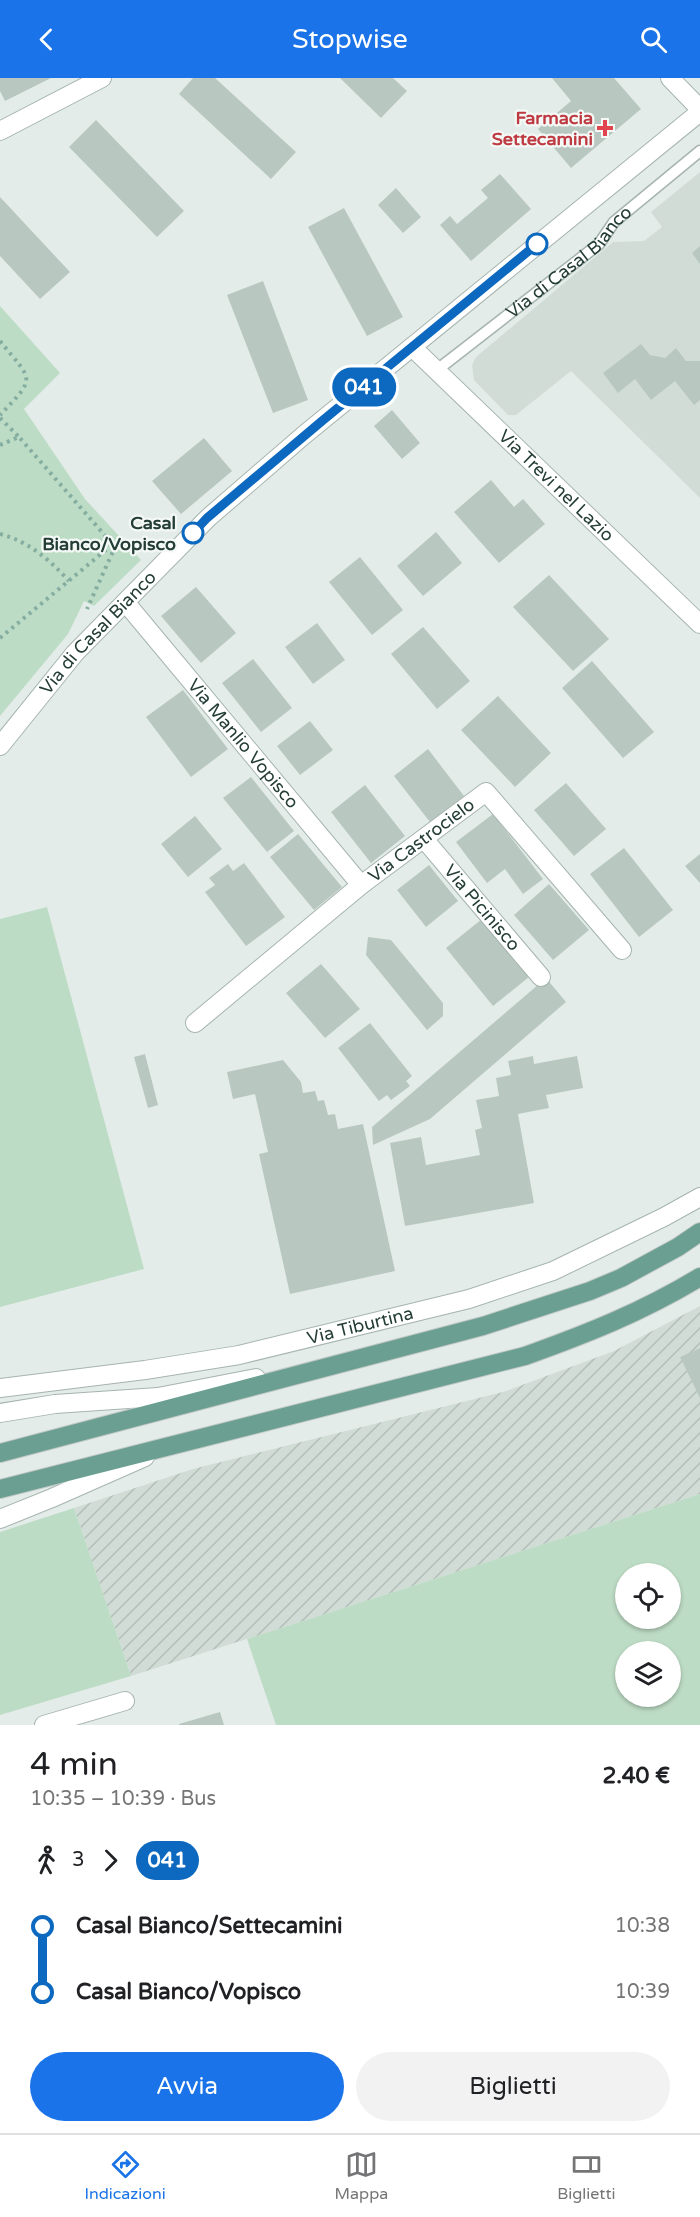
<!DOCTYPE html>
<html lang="it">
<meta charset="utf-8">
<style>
body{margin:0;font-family:"Varela Round",sans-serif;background:#f2f2f2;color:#202124;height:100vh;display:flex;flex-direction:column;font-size:22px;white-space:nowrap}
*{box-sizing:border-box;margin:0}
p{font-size:20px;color:#757577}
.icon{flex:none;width:33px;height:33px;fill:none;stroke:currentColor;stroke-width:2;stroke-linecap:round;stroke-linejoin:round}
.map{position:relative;height:1647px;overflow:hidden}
.panel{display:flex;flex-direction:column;background:#fff;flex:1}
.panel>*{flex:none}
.badge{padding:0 12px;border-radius:20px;font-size:21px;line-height:39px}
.fabs{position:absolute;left:615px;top:1485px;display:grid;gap:12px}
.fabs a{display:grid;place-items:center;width:66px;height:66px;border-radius:50%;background:#fff;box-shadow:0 2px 4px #0004;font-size:30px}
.map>.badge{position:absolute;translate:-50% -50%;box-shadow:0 0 0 3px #fff}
.legs{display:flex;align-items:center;gap:9px;height:66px;padding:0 30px;font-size:20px}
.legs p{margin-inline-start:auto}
.head{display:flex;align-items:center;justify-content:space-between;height:102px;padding:0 30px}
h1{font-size:33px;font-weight:600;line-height:45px}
.action{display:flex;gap:12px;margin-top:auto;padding:12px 30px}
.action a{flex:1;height:69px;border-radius:36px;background:#1a73e8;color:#fff;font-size:24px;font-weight:600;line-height:69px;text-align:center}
.action a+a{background:#f2f2f2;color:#202124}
ul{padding:0 30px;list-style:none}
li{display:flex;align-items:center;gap:21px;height:66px;font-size:22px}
li i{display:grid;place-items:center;width:9px;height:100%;margin:0 8px;background:currentColor}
li i::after{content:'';width:15px;height:15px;margin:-8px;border:4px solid;border-radius:50%;background:#fff}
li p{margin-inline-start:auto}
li:first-child i{background:linear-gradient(#0000 50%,currentColor 0)}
li:last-child i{background:linear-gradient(currentColor 50%,#0000 0)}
header{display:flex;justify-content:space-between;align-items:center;height:78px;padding:0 30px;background:#1a73e8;color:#fff;font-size:27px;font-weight:600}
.tab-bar{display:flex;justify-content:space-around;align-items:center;height:84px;border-top:2px solid #e0e0e0;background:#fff;font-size:16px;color:#757577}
.tab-bar a{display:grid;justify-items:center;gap:3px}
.tab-bar .selected{color:#1a73e8}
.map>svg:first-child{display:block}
</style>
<header><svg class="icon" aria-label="back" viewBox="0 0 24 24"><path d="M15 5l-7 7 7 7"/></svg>Stopwise<svg class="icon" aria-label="search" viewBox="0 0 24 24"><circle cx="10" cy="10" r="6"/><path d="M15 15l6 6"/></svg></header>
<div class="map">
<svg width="700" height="1647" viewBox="0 0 700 1647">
<defs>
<pattern id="industrial-furrows" width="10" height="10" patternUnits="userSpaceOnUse" patternTransform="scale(1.5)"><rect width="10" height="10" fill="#d1dcd7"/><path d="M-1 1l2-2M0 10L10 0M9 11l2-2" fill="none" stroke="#b3beb9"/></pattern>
</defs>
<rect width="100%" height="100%" fill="#e3ece8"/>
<path fill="#d1dcd7" d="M700 94V420L571 293 516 337H508L474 302 472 287 476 279 613 164 644 163 662 149 651 134Z"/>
<path fill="url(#industrial-furrows)" d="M700 1228V1416L131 1598 74 1430 193 1391 503 1314 614 1273Z"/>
<path fill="#bddcc5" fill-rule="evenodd" d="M0 228 60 295 24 331 85 421 141 482 94 528 84 523 68 556 0 638Z
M47 829 144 1191 0 1229V841Z
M700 1416V1647H276L247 1561ZM626 1496H670V1540H626ZM626 1574H670V1618H626Z
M74 1430 131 1598 0 1637V1454Z"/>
<path fill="#b9c7c1" d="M0 0H51L5 23 0 13Z
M193 0H215L296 74 271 101 179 16Z
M340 0H393L407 13 381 40Z
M552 0H614L641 31 571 90 538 51 571 23Z
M96 42 184 133 157 159 69 69Z
M500 96 531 131 471 183 440 147 450 138 457 146 488 120 481 112Z
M396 110 421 139 403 155 378 127Z
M0 119 70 194 40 221 0 178Z
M344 130 403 239 367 258 308 149Z
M700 168V186L692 175Z
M263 203 308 322 273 335 227 217Z
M641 266 650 277 665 280 676 270 686 283H700V322L694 327 675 303 651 322 635 301 618 315 603 295Z
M392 332 420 365 402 381 374 348Z
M204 360 232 393 181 436 152 403Z
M491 402 514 429 523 421 545 446 499 485 454 434Z
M436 454 462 485 423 518 397 488Z
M360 479 403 532 372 557 329 504Z
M549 497 609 561 573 593 513 529Z
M196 509 236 555 201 585 161 538Z
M317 545 345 582 313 606 285 569Z
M423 549 470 603 437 631 391 576Z
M253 581 292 630 261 654 222 605Z
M592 583 654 654 623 680 562 610Z
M183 612 228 671 191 699 146 639Z
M498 618 551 675 515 709 461 652Z
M310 643 333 672 300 697 277 668Z
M428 671 464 718 430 744 394 698Z
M251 699 294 753 267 774 223 720Z
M566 705 606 751 574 778 534 732Z
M365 707 405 758 371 785 331 734Z
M493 736 543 801 523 816 505 791 487 805 456 764Z
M195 738 222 771 188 799 161 766Z
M298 756 342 809 314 832 270 779Z
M624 770 673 832 639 859 590 796Z
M700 776V805L685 788Z
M244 785 285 839 246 868 205 814 215 807 209 800 228 786 233 793Z
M429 787 458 823 426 849 397 812Z
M549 806 589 852 553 882 514 837Z
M482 841 529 899 493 928 446 870Z
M368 859 391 862 443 925V938L427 952 366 877Z
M321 886 360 931 325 960 286 915Z
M546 900 566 924 430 1041 373 1067 372 1049Z
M370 945 412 998 406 1003 410 1008 391 1022 387 1017 379 1023 338 970Z
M145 976 158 1027 148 1030 134 979Z
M533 978 534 986 577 978 583 1010 546 1017 549 1030 518 1036 534 1125 405 1148 390 1065 421 1059 426 1087 480 1077 475 1052 482 1050 476 1022 499 1018 496 1000 511 997 508 983Z
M283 982 301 1004 303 1015 315 1013 318 1023 324 1022 328 1037 335 1036 338 1051 363 1046 395 1193 290 1216 259 1076 268 1074 255 1016 233 1021 227 994Z
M700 1270V1320L680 1279Z
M220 1634 224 1647H179V1646Z"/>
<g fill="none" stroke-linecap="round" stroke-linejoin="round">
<g stroke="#a6b4af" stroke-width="13">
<g id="service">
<path id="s1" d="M437 292 599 166 614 144 700 73"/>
</g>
</g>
<g stroke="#a6b4af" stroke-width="20">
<g id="minor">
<path d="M670 0 700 31"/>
<path d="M0 53 102 0"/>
<path id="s2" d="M412 269 700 546"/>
<path id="s3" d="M126 525 361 807"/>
<path id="s4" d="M424 761 541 899"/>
<path id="s5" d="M195 945 361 807 486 714 622 872"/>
<path id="s6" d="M0 1310 145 1292 239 1277 469 1221 553 1193 664 1139 700 1119"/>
<path d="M44 1647 125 1623"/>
</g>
</g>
<g stroke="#a6b4af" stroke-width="20">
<g id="tertiary">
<path id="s7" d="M0 668 75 575 208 440 304 357 700 34"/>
<path d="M0 1335 55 1326 158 1319 256 1300"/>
<path d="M0 1441 52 1420 145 1379"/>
</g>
</g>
<g stroke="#c2c9c7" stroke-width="20">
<path id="primary" d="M0 1375 483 1248 590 1213 621 1200 678 1169 700 1154
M0 1411 525 1278C589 1255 642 1234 700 1199"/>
</g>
<path stroke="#85aea1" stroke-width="4" stroke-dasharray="3 4.5" stroke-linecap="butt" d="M0 263C33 304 37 298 0 337
M0 340 19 359
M0 367 19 359 115 469 87 531
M0 456C28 463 50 482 69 503
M0 560 113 466"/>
<use href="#service" stroke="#fff" stroke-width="10"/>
<use href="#minor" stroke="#fff" stroke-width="18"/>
<use href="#tertiary" stroke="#fff" stroke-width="18"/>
<use href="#primary" stroke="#6a9f91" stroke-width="18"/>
</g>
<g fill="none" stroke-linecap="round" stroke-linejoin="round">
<g stroke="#fff" stroke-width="14">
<path id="line-1" d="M193 455 207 440 322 343 537 166"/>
</g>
<use href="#line-1" stroke="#0c69bf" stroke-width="9"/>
</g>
<path fill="#e0444e" stroke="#f4f9f6" stroke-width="2" d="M602 41h6v6h6v6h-6v6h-6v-6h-6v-6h6z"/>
<g fill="#fff" stroke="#0c69bf" stroke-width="3">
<circle cx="537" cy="166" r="10"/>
<circle cx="193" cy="455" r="10"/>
</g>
<g text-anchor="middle" stroke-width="4.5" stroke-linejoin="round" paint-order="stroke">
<g font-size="18" font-weight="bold" fill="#be3a42" stroke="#f4f9f6" text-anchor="end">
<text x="593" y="46">Farmacia<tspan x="593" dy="21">Settecamini</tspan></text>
</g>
<g font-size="18" fill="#243d36" stroke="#f4f9f6">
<text dy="6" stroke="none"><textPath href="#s1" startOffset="171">Via di Casal Bianco</textPath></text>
<text dy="6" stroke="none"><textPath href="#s2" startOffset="200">Via Trevi nel Lazio</textPath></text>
<text dy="6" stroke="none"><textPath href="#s7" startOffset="150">Via di Casal Bianco</textPath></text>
<text dy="6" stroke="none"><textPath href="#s3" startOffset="183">Via Manlio Vopisco</textPath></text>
<text dy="6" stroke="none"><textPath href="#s5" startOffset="291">Via Castrocielo</textPath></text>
<text dy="6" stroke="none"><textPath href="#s4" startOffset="90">Via Picinisco</textPath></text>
<text dy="6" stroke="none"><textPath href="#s6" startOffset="366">Via Tiburtina</textPath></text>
</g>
<g font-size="18" font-weight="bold" fill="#243d36" stroke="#f4f9f6" text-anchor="end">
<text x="176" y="451">Casal<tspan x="176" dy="21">Bianco/Vopisco</tspan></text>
</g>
</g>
</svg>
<div class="fabs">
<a><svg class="icon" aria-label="locate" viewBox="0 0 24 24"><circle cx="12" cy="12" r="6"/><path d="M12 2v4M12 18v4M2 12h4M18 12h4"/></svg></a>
<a><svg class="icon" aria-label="layers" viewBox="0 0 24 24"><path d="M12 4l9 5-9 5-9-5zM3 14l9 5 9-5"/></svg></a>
</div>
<b class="badge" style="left:364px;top:309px;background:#0c69bf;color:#fff">041</b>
</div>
<section class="panel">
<div class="head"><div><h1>4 min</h1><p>10:35 – 10:39 · Bus</p></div><b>2.40 €</b></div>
<div class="legs"><svg class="icon" aria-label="walk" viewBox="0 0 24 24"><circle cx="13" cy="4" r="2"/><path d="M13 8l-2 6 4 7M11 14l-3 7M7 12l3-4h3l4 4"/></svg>3<svg class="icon" aria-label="forward" viewBox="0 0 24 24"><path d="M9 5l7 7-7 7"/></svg><b class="badge" style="background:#0c69bf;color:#fff">041</b></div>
<ul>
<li><i style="color:#0c69bf"></i><b>Casal Bianco/Settecamini</b><p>10:38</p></li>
<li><i style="color:#0c69bf"></i><b>Casal Bianco/Vopisco</b><p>10:39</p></li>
</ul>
<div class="action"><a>Avvia</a><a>Biglietti</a></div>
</section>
<nav class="tab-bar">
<a class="selected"><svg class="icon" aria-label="directions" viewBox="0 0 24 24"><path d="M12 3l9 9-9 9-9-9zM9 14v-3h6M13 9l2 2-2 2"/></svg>Indicazioni</a>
<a><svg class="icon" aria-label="map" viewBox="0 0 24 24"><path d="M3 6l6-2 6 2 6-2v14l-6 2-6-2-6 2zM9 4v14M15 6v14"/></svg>Mappa</a>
<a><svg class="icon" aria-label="tickets" viewBox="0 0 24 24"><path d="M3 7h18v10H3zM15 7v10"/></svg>Biglietti</a>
</nav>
